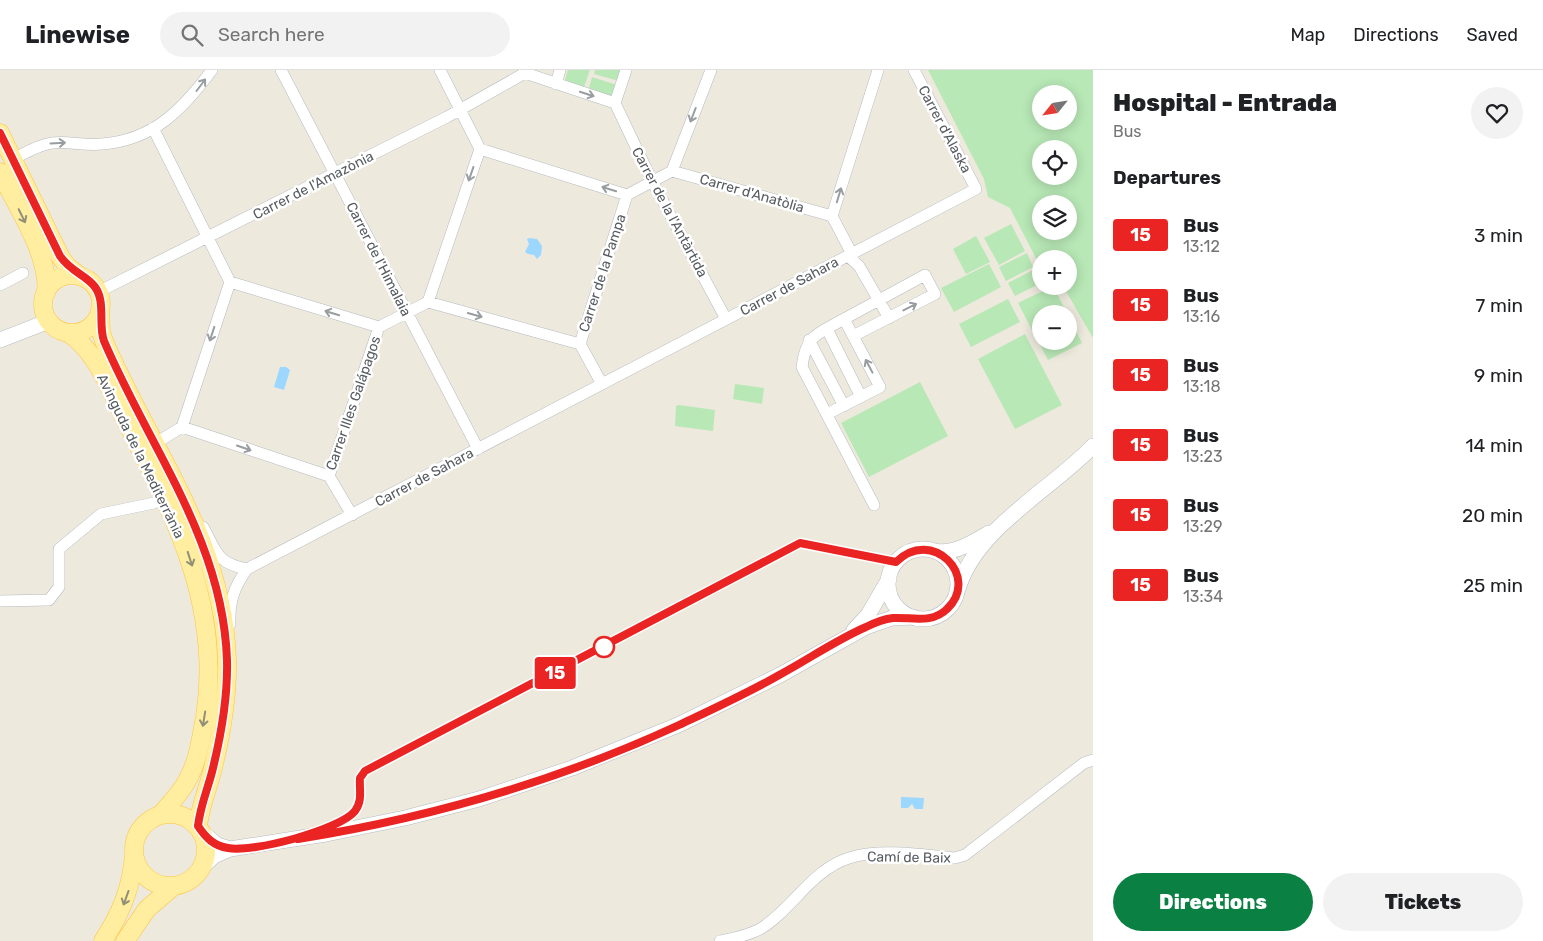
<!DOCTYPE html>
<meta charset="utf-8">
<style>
body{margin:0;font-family:Rubik,sans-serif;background:#f2f2f2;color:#202124;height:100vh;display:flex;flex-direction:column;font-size:19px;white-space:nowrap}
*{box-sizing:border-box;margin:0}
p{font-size:16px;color:#757577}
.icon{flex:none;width:28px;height:28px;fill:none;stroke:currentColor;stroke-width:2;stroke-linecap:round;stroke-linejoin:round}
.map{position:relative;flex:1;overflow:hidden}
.drawer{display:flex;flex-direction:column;background:#fff;width:450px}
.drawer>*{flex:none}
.badge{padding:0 10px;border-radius:4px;font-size:18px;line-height:32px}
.needle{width:32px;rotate:240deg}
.fabs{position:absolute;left:1032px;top:15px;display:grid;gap:10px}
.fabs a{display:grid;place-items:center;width:45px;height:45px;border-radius:50%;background:#fff;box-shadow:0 2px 12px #0003;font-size:25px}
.map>.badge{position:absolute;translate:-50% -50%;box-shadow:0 0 0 2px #fff}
h2{padding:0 20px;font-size:19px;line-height:45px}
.round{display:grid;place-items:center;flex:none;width:52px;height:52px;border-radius:26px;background:#f2f2f2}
.summary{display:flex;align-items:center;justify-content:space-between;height:85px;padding:0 20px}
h1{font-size:24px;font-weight:800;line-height:38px}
.cta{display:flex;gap:10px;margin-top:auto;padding:10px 20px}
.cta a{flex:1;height:58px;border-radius:30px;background:#0b8043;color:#fff;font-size:20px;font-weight:800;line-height:58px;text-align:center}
.cta a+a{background:#f2f2f2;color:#202124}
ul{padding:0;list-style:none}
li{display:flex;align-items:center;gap:15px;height:70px;padding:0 20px}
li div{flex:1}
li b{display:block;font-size:19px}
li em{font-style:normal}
li .badge{min-width:55px;font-weight:700;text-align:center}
header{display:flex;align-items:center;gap:30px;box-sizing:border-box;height:70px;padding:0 25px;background:#fff;border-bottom:1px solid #e0e0e0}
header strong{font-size:24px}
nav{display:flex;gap:28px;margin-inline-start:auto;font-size:18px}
.search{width:350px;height:45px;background:#f2f2f2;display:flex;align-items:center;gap:12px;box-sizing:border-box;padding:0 18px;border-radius:28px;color:#757577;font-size:19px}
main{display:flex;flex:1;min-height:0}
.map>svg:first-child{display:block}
</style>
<header>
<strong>Linewise</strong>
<div class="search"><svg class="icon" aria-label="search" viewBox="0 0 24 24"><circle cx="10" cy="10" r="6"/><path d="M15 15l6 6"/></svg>Search here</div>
<nav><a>Map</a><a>Directions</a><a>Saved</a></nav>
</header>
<main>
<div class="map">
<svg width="1093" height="871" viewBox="0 0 1093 871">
<rect width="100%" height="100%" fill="#ede9dd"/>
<path fill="#b8e8b6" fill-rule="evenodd" d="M568 0H590L583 20 564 13Z
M595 0H622L619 11 594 4Z
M928 0H1093V268L1063 216H1069V189H1041V198L1010 138 988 127 984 109ZM1041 24H1069V51H1041ZM1041 79H1069V106H1041ZM1041 134H1069V161H1041Z
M592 7 617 15 613 29 588 21Z
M1011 154 1025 181 999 195 984 168Z
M976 166 990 192 966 204 953 179Z
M1027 183 1033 197 1006 211 999 197Z
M989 194 1001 217 954 242 941 218Z
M1035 199 1041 213 1015 226 1008 213Z
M1053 216 1067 243 1041 244V256L1032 260 1018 233Z
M1008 229 1020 252 971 277 959 254Z
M1069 247 1082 273 1048 290 1034 263 1041 259V271H1069Z
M1025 264 1062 335 1015 359 978 289Z
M920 312 948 366 869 407 841 353Z
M735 314 764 318 762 334 733 329Z
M679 335 715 340 713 361 675 356 676 336Z"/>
<path fill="#9bd7ff" d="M530 168 537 169 542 176 541 185 537 189 534 185 528 184 525 182 529 174 527 169Z
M280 297H286L290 300 284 320 274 317Z
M901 727 924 728 923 739H915L912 734 908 738H901Z"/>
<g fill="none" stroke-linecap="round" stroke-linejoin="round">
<g stroke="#b6babf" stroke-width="12">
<path id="street" d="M281 0 478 379
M440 0 480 79
M525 3 615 33
M556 14 560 0
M615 33 652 111 726 249
M615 33 626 0
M153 58 230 212
M13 89C25 83 38 75 52 73 68 71 85 76 102 74 154 70 183 39 212 0
M672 101 832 146 878 0
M627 125 672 101 711 0
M832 146 852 184
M848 186 859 196 889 248
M0 215 23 203
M98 222 447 47 525 3
M844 249 925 205 935 224 853 266
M379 257 329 406 182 357 230 212 379 257 428 232 580 274 627 125 480 79 428 232
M827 259 861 327
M809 270 844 336
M580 274 602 314
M827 344 880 317 844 249C818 264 806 264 802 297L874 435
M156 373 182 357
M329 406 352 445
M203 457C217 482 216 493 247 499
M0 531 49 530 59 517V479L101 444 154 433
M230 554C229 532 234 517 247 499L976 119 914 0
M720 871C734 868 747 866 760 859 792 840 811 800 849 788 881 778 922 785 955 788L965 785 1084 693 1093 690"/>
</g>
<g stroke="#b7bbc2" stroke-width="16">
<path id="secondary" d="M0 270 49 251
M888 514a35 35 0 1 1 70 0a35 35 0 1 1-70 0Z
M935 481C953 485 974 472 989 463
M958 519C976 458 1051 420 1093 376
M854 560 868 545 889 509
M203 763 217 775 230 779
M201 798 214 786 230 779 326 764 405 748 479 729 572 698 678 655 780 605 866 557 892 548 913 547"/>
</g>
<g stroke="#ffc544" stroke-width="19">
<path id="primary" d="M0 63 60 186 67 196 81 207
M0 102C16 134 51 188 46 223
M43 234a29 29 0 1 1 58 0a29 29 0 1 1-58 0Z
M100 240 101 262 104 271C149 377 224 470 227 590 228 627 221 666 212 702 207 721 200 737 198 756
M68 263C97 280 113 327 129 357 177 450 222 539 205 647 201 668 198 691 188 709 181 723 170 734 160 745
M134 780a36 36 0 1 1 72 0a36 36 0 1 1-72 0Z
M103 871C121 843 131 819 134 786
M125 871 147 839 174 816"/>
</g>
<use href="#street" stroke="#fff" stroke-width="11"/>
<use href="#secondary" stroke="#fff" stroke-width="15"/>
<use href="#primary" stroke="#ffeda0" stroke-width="18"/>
</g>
<defs><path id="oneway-shaft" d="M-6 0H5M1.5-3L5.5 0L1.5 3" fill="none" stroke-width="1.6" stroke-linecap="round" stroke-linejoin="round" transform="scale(1.25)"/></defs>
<g stroke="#9a9da0">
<use href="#oneway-shaft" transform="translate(201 15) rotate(-53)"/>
<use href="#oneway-shaft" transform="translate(587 24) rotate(18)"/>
<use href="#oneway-shaft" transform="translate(693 45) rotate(111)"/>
<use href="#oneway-shaft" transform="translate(58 73) rotate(-3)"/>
<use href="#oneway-shaft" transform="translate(471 104) rotate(109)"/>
<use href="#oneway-shaft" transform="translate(609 119) rotate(-163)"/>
<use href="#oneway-shaft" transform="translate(839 125) rotate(-73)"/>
<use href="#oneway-shaft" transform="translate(910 237) rotate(-27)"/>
<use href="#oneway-shaft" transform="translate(332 243) rotate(-163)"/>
<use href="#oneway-shaft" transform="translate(475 245) rotate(16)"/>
<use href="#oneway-shaft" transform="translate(212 264) rotate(108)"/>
<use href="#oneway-shaft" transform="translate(869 296) rotate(-118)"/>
<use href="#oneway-shaft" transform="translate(244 378) rotate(19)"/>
</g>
<g stroke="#928f77">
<use href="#oneway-shaft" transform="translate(22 146) rotate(64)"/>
<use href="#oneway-shaft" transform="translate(190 489) rotate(72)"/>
<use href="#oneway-shaft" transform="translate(204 649) rotate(99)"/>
<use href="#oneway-shaft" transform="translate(126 828) rotate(110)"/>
</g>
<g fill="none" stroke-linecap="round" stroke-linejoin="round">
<g stroke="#fff" stroke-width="11">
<path id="line" d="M0 63 60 186C71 202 86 205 95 217 106 232 98 255 104 271 149 377 223 470 227 590 228 627 221 666 212 702 207 721 200 737 198 756 206 768 214 776 228 778 252 783 340 760 355 741 363 730 359 720 360 708L365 701 800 473 896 492C932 456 981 507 947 539 932 554 912 547 893 548 884 549 874 553 866 557 836 570 809 589 781 604 748 623 713 639 679 655 558 711 428 748 298 769"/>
</g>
<use href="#line" stroke="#ea2423" stroke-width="8"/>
</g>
<circle fill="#fff" stroke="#ea2423" stroke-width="2.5" cx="604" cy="577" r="10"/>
<g text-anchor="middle" stroke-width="5" stroke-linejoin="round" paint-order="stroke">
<g font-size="14" fill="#575c61" stroke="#fff">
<text transform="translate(945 59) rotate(62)" y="5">Carrer d'Alaska</text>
<text transform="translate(313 115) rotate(-27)" y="5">Carrer de l'Amazònia</text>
<text transform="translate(752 123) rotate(16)" y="5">Carrer d'Anatòlia</text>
<text transform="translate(670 142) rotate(62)" y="5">Carrer de la l'Antàrtida</text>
<text transform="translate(379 189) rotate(63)" y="5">Carrer de l'Himalaia</text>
<text transform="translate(602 203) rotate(-72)" y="5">Carrer de la Pampa</text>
<text transform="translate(789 216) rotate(-28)" y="5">Carrer de Sahara</text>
<text transform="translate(353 333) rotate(-71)" y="5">Carrer Illes Galápagos</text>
<text transform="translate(141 386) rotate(64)" y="5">Avinguda de la Mediterrània</text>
<text transform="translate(424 407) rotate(-28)" y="5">Carrer de Sahara</text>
<text transform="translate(909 787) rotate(1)" y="5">Camí de Baix</text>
</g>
</g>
</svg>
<div class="fabs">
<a><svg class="needle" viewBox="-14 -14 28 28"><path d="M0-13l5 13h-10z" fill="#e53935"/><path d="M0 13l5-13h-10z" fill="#757577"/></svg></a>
<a><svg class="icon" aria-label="locate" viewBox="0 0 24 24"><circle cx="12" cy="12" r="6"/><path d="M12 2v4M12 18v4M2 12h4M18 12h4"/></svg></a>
<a><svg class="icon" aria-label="layers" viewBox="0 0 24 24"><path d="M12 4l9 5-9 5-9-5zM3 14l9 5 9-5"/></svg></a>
<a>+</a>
<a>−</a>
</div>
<b class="badge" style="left:555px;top:603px;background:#ea2423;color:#fff">15</b>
</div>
<section class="drawer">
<div class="summary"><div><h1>Hospital - Entrada</h1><p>Bus</p></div><a class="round"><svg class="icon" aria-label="heart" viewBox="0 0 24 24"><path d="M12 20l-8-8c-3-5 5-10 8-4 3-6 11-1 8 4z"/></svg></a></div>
<h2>Departures</h2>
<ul>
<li><span class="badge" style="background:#ea2423;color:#fff">15</span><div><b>Bus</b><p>13:12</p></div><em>3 min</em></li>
<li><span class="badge" style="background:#ea2423;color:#fff">15</span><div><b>Bus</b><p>13:16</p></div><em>7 min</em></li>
<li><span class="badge" style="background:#ea2423;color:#fff">15</span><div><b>Bus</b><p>13:18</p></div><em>9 min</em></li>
<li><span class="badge" style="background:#ea2423;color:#fff">15</span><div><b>Bus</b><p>13:23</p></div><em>14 min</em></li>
<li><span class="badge" style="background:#ea2423;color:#fff">15</span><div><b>Bus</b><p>13:29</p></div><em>20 min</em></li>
<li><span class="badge" style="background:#ea2423;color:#fff">15</span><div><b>Bus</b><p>13:34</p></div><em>25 min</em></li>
</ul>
<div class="cta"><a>Directions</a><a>Tickets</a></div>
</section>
</main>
